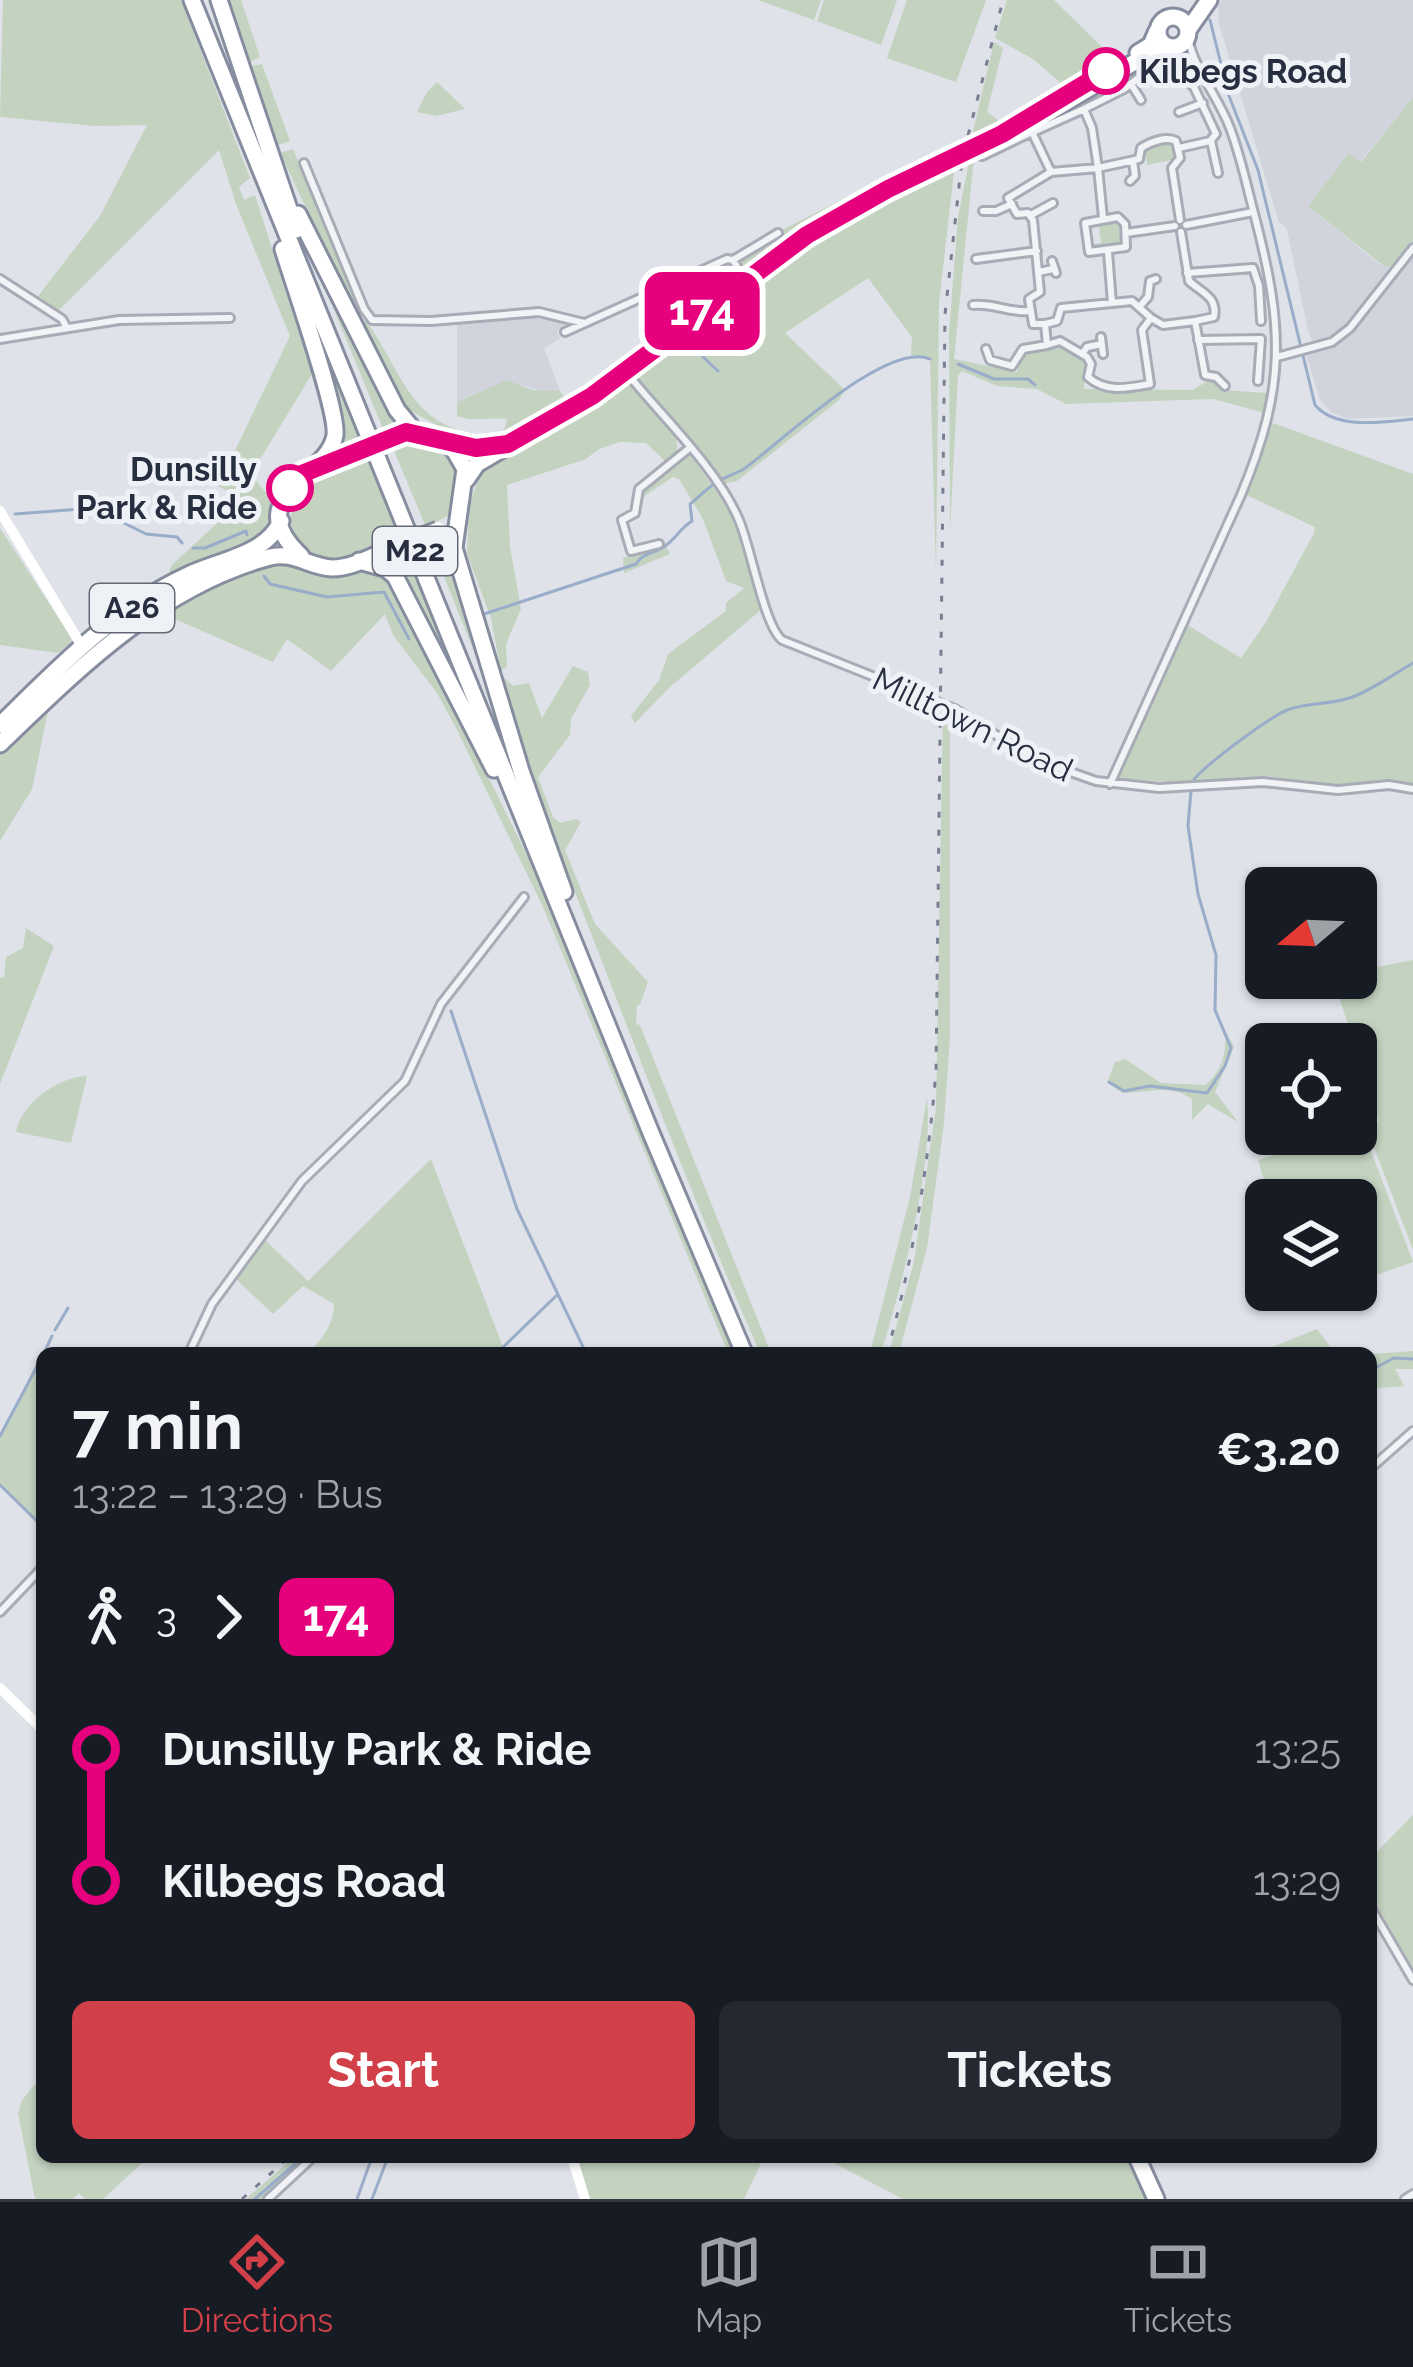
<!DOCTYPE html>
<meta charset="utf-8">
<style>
body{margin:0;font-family:Raleway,sans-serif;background:#242831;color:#f1f3f6;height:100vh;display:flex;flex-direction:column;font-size:45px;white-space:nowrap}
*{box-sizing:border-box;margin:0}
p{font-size:39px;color:#9ea1a6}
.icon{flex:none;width:66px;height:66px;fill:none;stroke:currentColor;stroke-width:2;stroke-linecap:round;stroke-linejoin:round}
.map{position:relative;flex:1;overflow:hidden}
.sheet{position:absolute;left:36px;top:1347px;width:1341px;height:816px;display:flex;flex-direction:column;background:#171b24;border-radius:18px;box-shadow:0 3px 9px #0004}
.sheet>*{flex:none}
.badge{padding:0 24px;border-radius:18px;font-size:42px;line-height:78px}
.needle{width:78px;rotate:251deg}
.controls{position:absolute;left:1245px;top:867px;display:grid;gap:24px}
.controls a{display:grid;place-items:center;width:132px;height:132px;border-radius:18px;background:#171b24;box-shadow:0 3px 9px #0004;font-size:60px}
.map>.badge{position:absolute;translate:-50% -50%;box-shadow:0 0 0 6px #fff}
.legs{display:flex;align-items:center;gap:18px;height:132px;padding:0 36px;font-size:39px}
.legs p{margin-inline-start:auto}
.head{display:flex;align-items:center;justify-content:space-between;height:204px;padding:0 36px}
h1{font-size:66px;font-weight:700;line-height:90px}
.action{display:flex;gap:24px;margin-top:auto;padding:24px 36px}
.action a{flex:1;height:138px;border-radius:18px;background:#d14049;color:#fff;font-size:48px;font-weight:700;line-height:138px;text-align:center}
.action a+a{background:#242831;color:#f1f3f6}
ul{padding:0 36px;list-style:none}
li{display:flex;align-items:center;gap:42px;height:132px;font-size:45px}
li i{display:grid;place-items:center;width:18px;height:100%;margin:0 15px;background:currentColor}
li i::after{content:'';width:30px;height:30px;margin:-15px;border:9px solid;border-radius:50%;background:#171b24}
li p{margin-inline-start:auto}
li:first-child i{background:linear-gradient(#0000 50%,currentColor 0)}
li:last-child i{background:linear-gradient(currentColor 50%,#0000 0)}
.dock{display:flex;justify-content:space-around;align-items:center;height:168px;border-top:3px solid #363941;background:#171b24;font-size:33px;color:#9ea1a6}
.dock a{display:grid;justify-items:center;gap:6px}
.dock .selected{color:#d14049}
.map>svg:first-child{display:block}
</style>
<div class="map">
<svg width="1413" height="2199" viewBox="0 0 1413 2199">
<rect width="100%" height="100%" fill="#dfe2e8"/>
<path fill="#d1d4dd" d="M1222 0H1413V97L1360 162 1349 154 1308 206 1382 266 1392 265 1413 241V416L1347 419 1331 412 1320 400 1306 355 1317 350 1308 331 1287 229 1279 222 1219 24 1218 4Z
M536 315 573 323 557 331 560 339 544 348 560 391 544 392 522 385 474 394 457 402V323Z"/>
<path fill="#c3d3c0" d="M3 0H181L250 178 239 187 244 200 255 195 312 374 251 474 267 494 278 517 265 536 173 576 169 571 172 565 243 499 218 486 290 336 236 204 219 150 56 313 35 300 100 216 147 125 95 126 0 117Z
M225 0H241L260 57 246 64Z
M758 0H821L814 20Z
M824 0H897L881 45 817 21Z
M907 0H986L956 82 887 58Z
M1007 0H1054L1110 55 1073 86H1064L1033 59 995 38Z
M994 42 1003 48 987 112 1005 125 983 136H972Z
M262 64 290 141 275 146 247 67Z
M437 82 465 109 436 116 417 112 427 92Z
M1413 97V241L1394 264 1385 267 1308 206 1349 153 1361 162Z
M957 141 958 148 814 223 746 267 740 263 739 258 779 235 780 231Z
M1172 141 1176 159 1147 165 1145 147Z
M293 149 360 305 358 311 354 309 280 153Z
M970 157H974L954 359 1017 372 1023 353 1059 344 1087 360 1084 389 1192 390 1211 379 1223 390 1267 393 1265 413 1213 399 1066 404 1037 389 997 386 962 371 958 375 950 532 949 332 958 217Z
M955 163 939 303 936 573 930 360 911 355 912 337 868 278 785 333 845 390 839 400 737 481 723 484 631 372 799 247Z
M1118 221 1122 242 1119 247 1090 250V245L1101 243 1099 227 1088 228 1089 224Z
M327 282 343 316 341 319 344 318 399 425 384 431 323 283Z
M303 289 362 439 336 450Z
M366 321C395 359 407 413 456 429L454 435 406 408 362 322Z
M507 380 532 390 560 391 567 402 506 435 503 434 507 419C489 417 473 422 457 416V402Z
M627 381 676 438 678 452 666 462 646 443 620 442 599 449 586 459 507 485 510 547 521 609 506 644 507 666 501 671 491 618 467 554 469 505 483 466 563 422Z
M1273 423 1413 474V787L1383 782 1338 788 1268 776 1214 785 1115 778 1184 623 1241 658 1266 622 1314 533 1315 527 1244 494Z
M419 436 437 441 458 461 454 513 426 527 392 446Z
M688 452 735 516 762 609 670 687 635 723 631 716 659 680 668 654 726 611V603L744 588 726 581 703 519 679 479 673 477 644 496 639 493Z
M370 456 403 536C362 554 317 586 292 529 284 478 332 469 370 456Z
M0 528 71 637 72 642 58 653 0 645Z
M448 532 447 549 503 725 430 541Z
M664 543 670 554 624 573 623 558Z
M407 550 483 736 388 563 389 558Z
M271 562C303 564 371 558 393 583L542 886 737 1353H728L543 907 456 728 437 693 393 635 385 614 331 671 287 639 273 662 168 616 171 609 197 595 196 592Z
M573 666 588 672 590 685 571 719 570 735 538 777 553 817 560 823 576 819 581 822 565 850 595 924 648 982 640 1005H637L636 1024 640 1025 771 1353H760C697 1210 642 1064 585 918 554 838 523 759 501 675L513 686 529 683 542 718Z
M943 707 950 711V1037L944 1123 927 1248 899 1353H889L914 1262 936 1107Z
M48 711 32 789 0 841V755Z
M26 928 54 946 0 1084V977L4 978 6 957 23 948Z
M1413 960V1250L1366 1126 1379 1121 1333 978H1356V971Z
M1226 1032 1234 1047 1215 1092 1238 1122 1208 1104 1192 1120V1099C1170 1083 1148 1093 1123 1093L1107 1083 1115 1062 1125 1059 1161 1083 1205 1085C1224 1070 1225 1052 1226 1032Z
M87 1076 71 1143 16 1132C21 1104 57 1077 87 1076Z
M927 1098C934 1163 901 1289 881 1353H870L910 1197Z
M1362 1127 1413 1262 1356 1282V1200H1270L1258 1160 1339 1134H1356V1129Z
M431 1159 503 1347 497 1353H340L314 1347C325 1336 334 1321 334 1304L303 1286 273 1314 236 1279 263 1238 308 1281Z
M1317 1329 1335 1353H1258Z
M1413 1351V1369H1395L1404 1386 1371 1389V1354Z
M42 1357V1526L0 1485V1436Z
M1413 1815V1974L1371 1901V1858Z
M42 2076V2157H137L141 2164 103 2199H85L79 2193 73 2199H35L18 2113 22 2100Z
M294 2157H310L263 2199H246Z
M575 2157H764L744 2199H586Z
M822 2157H1129L1148 2199H903Z"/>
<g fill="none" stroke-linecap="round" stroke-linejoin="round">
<path stroke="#99acc9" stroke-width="3" d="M1210 20 1229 96 1258 170 1315 405C1336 430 1383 422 1413 419
M684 338 701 355
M703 357 718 371
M958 364 994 379H1028L1035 385
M15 514 94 508 146 534 177 537 182 543
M193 548H205L246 531 247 535
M264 576 270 584 327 597 384 592 409 639
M481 615 636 564C644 552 650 555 662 548 674 542 680 528 692 521L690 504C699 497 708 487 719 481 727 476 735 474 744 469 781 442 887 340 930 359
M1192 782C1202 767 1273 714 1290 709 1311 702 1334 705 1355 696 1375 688 1394 674 1413 663
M451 1011 517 1209 586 1353
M1109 1082 1124 1091 1150 1086 1207 1093 1225 1066 1231 1048 1215 1010 1216 955 1198 894 1188 826 1191 791
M55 1330 68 1308
M44 1353 52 1336
M497 1353 556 1296
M1371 1370 1394 1358 1413 1359
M0 1436 42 1357
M0 1485 42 1526
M255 2199 303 2157
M357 2199 372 2157
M372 2199 388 2157"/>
<g stroke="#a8acb6" stroke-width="12">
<path id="street" d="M1131 84 1141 100
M1179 112 1203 103
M1033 132 1084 109
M1211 141 1218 173
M1179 148 1210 141 1216 134 1194 87 1175 70H1149L1124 89 1084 109 1092 128 1098 168 1139 159 1141 148C1150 142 1166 136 1176 141L1180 158 1172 168 1180 220
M982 156 1032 132 1051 172 1008 198 1017 214 1028 213 1033 220 1040 292 1029 299 1033 324H1045
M304 163 364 309 372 320 431 321 539 312 584 323
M1051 172 1098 168 1103 218
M1130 181 1135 176 1133 161
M983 211H996L1012 204
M1031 215 1053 203
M1118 217 1125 224 1126 247 1089 252 1085 223Z
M1186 225 1253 212
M1181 232 1189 281C1202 293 1218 297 1214 317L1195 321 1205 375 1216 377 1225 386
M1126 233 1175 226
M1108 252 1112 303
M976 259 1037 251
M733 260 778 233
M1052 261 1056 273
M1039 272 1053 269
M1187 273 1253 268 1259 286 1261 321
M0 279 62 319 67 328
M1132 301 1151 318 1142 330 1150 384C1128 388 1106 393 1088 377L1091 364 1087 357 1060 341 1047 345 1045 324 1057 321 1061 308Z
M973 305C995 303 1007 313 1030 311
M1139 307 1148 297 1150 281 1156 279
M1151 318 1163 325 1195 321
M565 332 727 259 733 260 744 279
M1101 337 1103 354
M0 339 119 320 230 318
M1198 340 1261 339 1258 381
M986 349 990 360 1012 366 1023 349 1047 345
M1082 354 1087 347 1102 344
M1277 357 1332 342 1350 328 1413 248
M627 373C662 417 717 468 739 520 751 548 764 625 782 640L955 709 1034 759 1096 781 1159 788 1263 782 1338 790 1389 785 1413 789
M659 544 631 551 622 520 635 513 639 489 687 450
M1110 784 1241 495C1286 387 1284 329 1255 217 1247 187 1241 157 1230 128 1218 96 1194 70 1188 37
M189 1353 212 1304 302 1181 405 1081 441 1004 524 897
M1371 1468 1413 1431
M0 1612 42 1568
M1371 1908 1413 1980
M268 2199 313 2157
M1405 2199 1413 2194"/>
</g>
<g stroke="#868d9f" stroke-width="21">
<path id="highway" d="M192 0 651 1133 744 1353
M219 0 296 230
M1158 32a15 15 0 1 1 30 0a15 15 0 1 1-30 0Z
M1188 30 1209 0
M1138 53 1151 45 1157 31
M298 214 397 410 416 433
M283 249C293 282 338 410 335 435 329 477 237 496 301 556
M399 434 416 433 440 438 454 450 465 469 454 548 521 771 564 892
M446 441 476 448 499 446
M466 480 477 464 592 396 807 235 888 189 1067 101 1147 55 1172 48
M359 561 385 568 395 576 494 769
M0 725C57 669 114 609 188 575 219 560 266 555 281 521
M0 744C78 669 161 586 270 557 294 551 309 567 332 568 353 568 374 555 393 548
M1137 2157 1156 2199"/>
</g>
<use href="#street" stroke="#f1f3f7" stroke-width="6"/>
<path stroke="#fff" stroke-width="10" d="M0 511 83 648
M0 1688 42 1729
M572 2157 585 2199"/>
<use href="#highway" stroke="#fff" stroke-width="15"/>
<path stroke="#787f92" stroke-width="3" stroke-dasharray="6 12" stroke-linecap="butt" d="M887 1353C913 1260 928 1168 936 1071L945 314 962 159 1003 0
M242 2199 289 2157"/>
<g stroke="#868d9f" stroke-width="21" stroke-linecap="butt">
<path id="highway-bridge" d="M354 452 399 434
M393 548 438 530"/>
</g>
<use href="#highway-bridge" stroke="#fff" stroke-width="15"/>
</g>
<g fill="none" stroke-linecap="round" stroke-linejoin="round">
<g stroke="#fff" stroke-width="27">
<path id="line-1" d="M290 488 304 473 406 432 476 448 508 444 592 396 807 235 888 189 1002 134 1106 71"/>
</g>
<use href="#line-1" stroke="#e6007e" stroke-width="18"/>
</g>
<g fill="#fff" stroke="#e6007e" stroke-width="6">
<circle cx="1106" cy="71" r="21"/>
<circle cx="290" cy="488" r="21"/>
</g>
<g text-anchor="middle" stroke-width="10" stroke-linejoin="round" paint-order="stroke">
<g fill="#eef1f6" stroke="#636877" stroke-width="3">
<rect x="373" y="527" width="84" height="48" rx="9"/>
<rect x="90" y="584" width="84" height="48" rx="9"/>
</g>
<g font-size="30" font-weight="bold" fill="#272e40">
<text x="415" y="561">M22</text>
<text x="132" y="618">A26</text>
</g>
<g font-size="33" font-weight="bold" fill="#272e40" stroke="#eef1f6" text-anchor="start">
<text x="1139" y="83">Kilbegs Road</text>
<text x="257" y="481" text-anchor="end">Dunsilly<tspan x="257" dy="38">Park &amp; Ride</tspan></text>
</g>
<g font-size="33" fill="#272e40" stroke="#eef1f6">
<text transform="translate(973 724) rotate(26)" y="12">Milltown Road</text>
</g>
</g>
</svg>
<div class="controls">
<a><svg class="needle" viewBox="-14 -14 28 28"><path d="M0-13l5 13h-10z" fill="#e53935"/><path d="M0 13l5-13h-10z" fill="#9ea1a6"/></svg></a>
<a><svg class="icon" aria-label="locate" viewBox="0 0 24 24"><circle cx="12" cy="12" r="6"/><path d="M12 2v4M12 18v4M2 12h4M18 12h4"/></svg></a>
<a><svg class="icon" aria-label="layers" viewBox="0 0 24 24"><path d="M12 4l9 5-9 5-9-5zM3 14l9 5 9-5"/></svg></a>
</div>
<b class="badge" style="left:702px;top:311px;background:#e6007e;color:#fff">174</b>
<section class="sheet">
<div class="head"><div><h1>7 min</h1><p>13:22 – 13:29 · Bus</p></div><b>€3.20</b></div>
<div class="legs"><svg class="icon" aria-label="walk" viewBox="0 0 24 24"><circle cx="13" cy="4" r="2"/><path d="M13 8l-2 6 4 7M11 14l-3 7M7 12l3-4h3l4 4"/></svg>3<svg class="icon" aria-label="forward" viewBox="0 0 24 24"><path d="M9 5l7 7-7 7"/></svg><b class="badge" style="background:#e6007e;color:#fff">174</b></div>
<ul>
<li><i style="color:#e6007e"></i><b>Dunsilly Park &amp; Ride</b><p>13:25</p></li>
<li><i style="color:#e6007e"></i><b>Kilbegs Road</b><p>13:29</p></li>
</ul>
<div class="action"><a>Start</a><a>Tickets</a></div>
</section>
</div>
<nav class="dock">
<a class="selected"><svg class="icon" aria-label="directions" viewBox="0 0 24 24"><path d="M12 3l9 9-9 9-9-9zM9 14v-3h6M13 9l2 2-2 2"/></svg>Directions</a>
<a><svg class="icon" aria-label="map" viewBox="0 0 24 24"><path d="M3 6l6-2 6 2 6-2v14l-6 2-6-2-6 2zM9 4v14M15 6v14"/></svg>Map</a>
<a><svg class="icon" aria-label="tickets" viewBox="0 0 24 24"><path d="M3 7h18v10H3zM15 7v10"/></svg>Tickets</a>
</nav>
